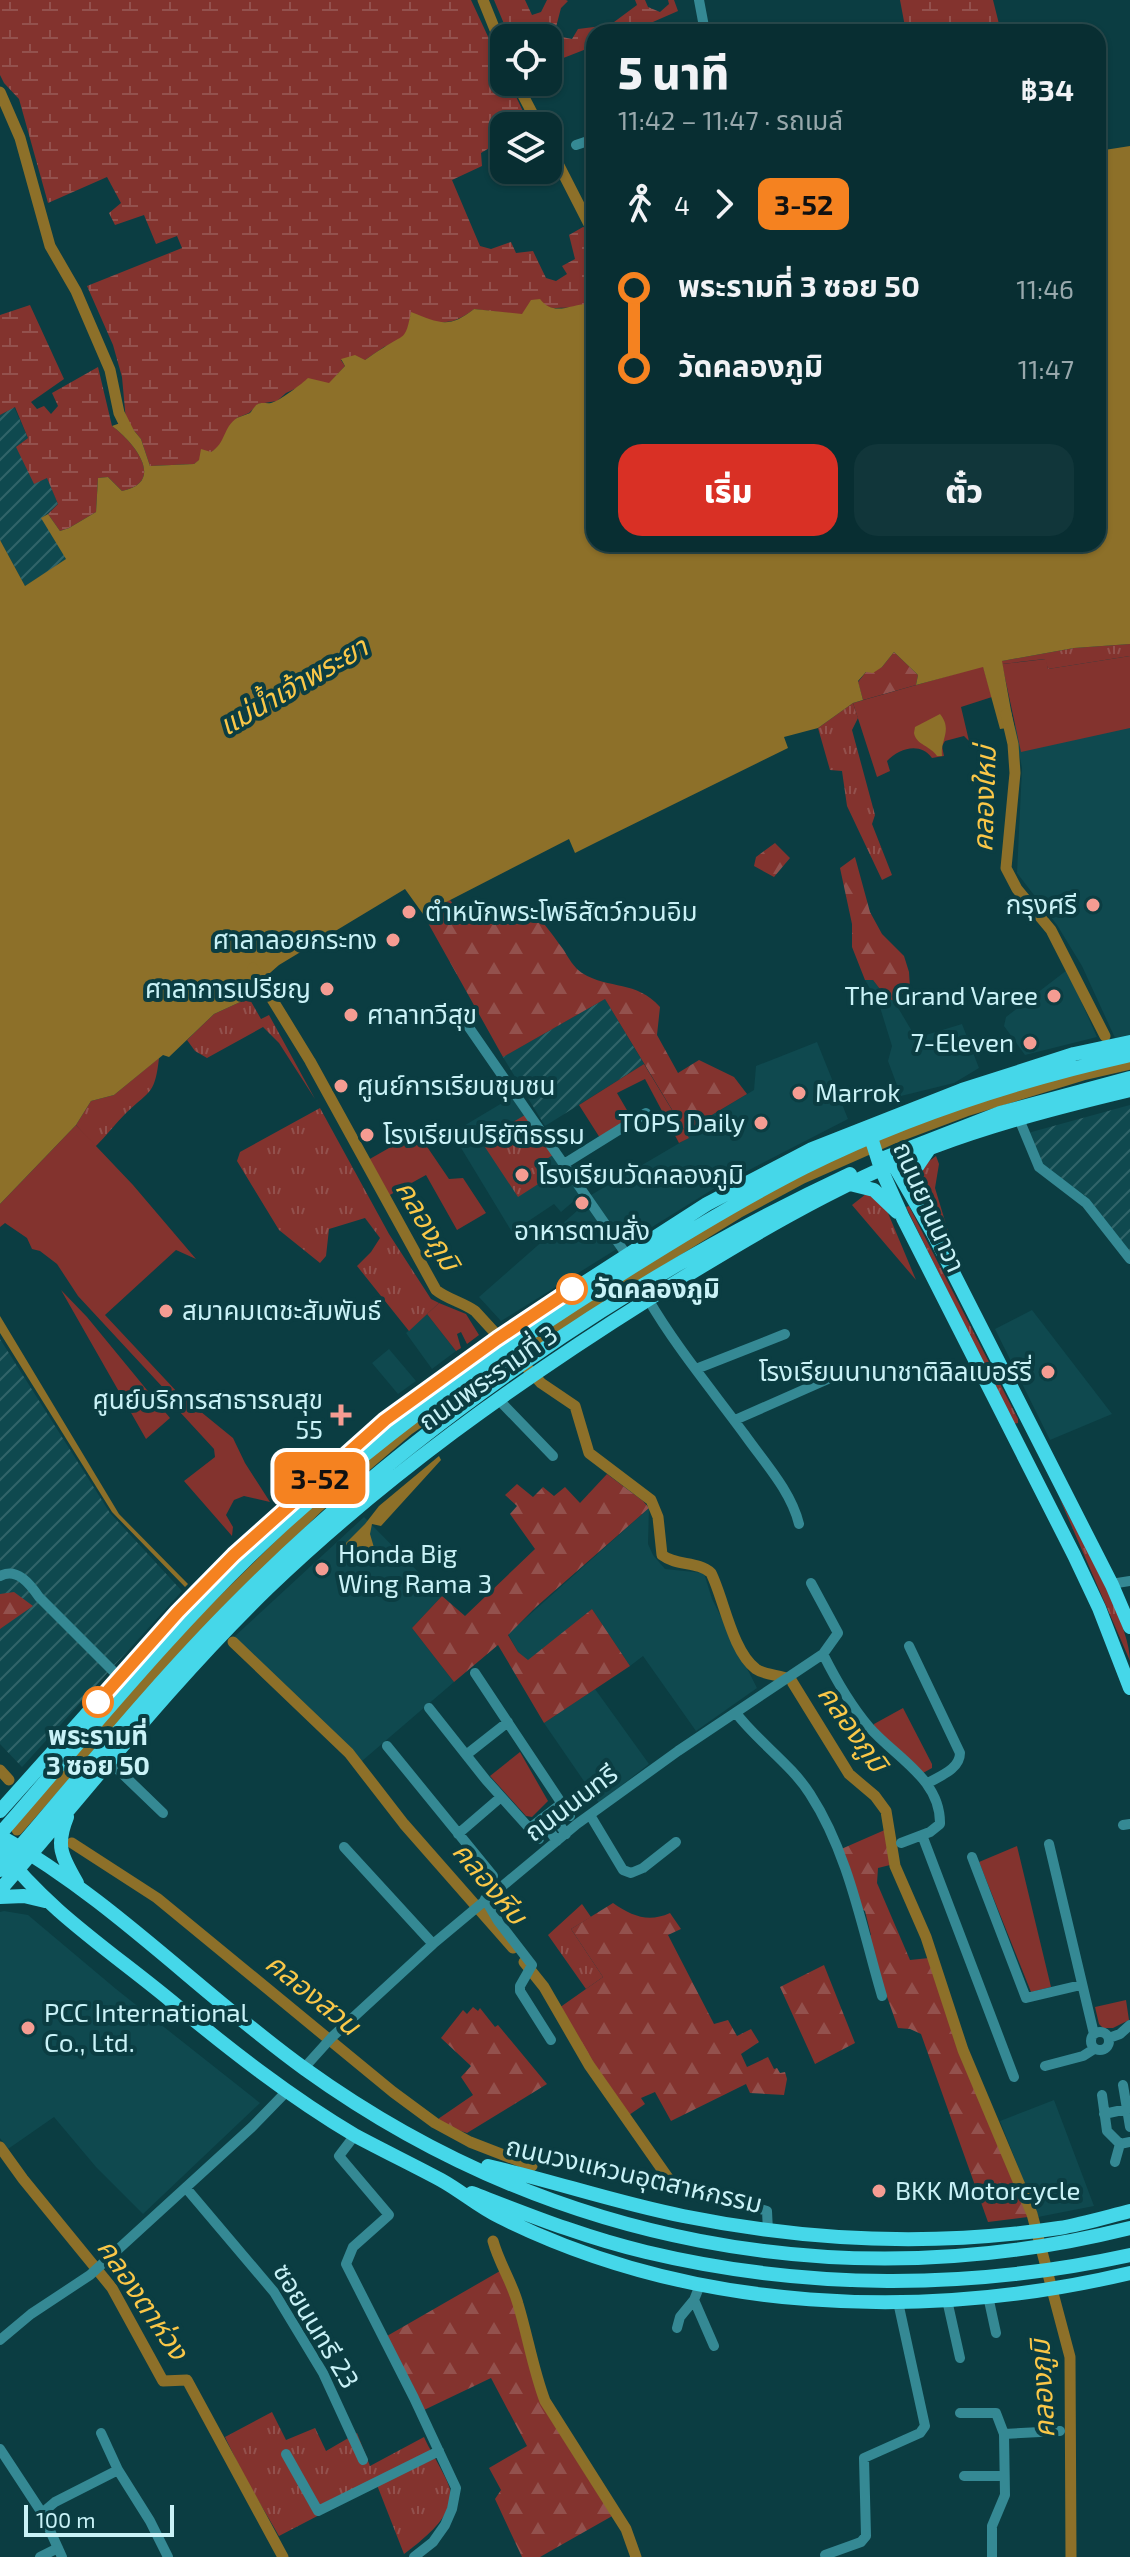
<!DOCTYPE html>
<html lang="th">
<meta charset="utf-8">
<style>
body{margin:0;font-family:"Exo 2","Noto Sans Thai",sans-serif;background:#11363a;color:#f1f3f6;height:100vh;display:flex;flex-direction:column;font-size:30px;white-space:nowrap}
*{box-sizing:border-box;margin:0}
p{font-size:26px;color:#98a8ac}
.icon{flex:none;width:44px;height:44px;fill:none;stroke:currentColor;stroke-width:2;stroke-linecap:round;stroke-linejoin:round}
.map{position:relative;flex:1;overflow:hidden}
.sheet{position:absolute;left:586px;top:24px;width:520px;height:528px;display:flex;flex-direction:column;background:#082e32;border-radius:24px;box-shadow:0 2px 6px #0004,0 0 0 2px #294a4d}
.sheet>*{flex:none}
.badge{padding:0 16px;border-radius:12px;font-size:28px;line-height:52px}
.fabs{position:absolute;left:490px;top:24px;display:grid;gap:16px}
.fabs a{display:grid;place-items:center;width:72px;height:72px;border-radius:16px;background:#082e32;box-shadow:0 2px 6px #0004,0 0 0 2px #294a4d;font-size:40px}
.scale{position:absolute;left:24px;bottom:20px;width:150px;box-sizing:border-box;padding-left:8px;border:4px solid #c9f2f7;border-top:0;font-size:22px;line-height:28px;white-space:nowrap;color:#c9f2f7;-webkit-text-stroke:6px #0b3d42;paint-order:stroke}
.map>.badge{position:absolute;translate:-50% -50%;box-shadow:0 0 0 4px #fff}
.legs{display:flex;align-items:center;gap:12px;height:88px;padding:0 32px;font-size:26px}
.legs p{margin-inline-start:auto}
.head{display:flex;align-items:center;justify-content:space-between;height:136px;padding:0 32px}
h1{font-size:44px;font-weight:800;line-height:60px}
.button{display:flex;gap:16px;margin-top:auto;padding:16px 32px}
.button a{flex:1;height:92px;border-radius:24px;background:#d93025;color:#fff;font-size:32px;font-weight:800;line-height:92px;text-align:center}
.button a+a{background:#11363a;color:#f1f3f6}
ul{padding:0 32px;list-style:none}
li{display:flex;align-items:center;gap:28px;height:80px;font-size:30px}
li i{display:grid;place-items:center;width:12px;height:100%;margin:0 10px;background:currentColor}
li i::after{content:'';width:20px;height:20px;margin:-10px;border:6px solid;border-radius:50%;background:#082e32}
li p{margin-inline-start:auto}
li:first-child i{background:linear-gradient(#0000 50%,currentColor 0)}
li:last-child i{background:linear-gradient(currentColor 50%,#0000 0)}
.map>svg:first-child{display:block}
</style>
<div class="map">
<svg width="1130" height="2557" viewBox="0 0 1130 2557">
<defs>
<pattern id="industrial-furrows" width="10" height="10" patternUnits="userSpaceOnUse" patternTransform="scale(2)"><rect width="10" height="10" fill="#0f494f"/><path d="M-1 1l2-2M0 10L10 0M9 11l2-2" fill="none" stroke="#316469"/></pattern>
<pattern id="grass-tufts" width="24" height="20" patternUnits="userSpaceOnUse" patternTransform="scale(2)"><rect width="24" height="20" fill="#83332e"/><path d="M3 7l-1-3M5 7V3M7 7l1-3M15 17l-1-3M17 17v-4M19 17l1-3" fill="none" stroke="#93514d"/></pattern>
<pattern id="forest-firs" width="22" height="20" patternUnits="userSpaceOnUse" patternTransform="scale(2)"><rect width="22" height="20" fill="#83332e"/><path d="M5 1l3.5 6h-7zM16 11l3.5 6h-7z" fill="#93514d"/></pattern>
<pattern id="wetland-marsh" width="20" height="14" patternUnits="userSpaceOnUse" patternTransform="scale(2)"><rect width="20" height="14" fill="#83332e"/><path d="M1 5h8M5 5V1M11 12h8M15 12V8" fill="none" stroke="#93514d"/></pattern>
</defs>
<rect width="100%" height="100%" fill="#0b3d42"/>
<path fill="#0f494f" d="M1130 656V1035L1115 1038 1082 966 1057 925 1017 873 1022 768 1014 727 1048 669Z
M1067 970 1097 1037 1025 1055 1004 1026 1006 1017Z
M865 980H873L886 997 894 1001 916 1038 962 1024 979 1068 954 1083 901 1096 888 1061 892 1046 879 1004Z
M817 1042 848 1119 718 1186 501 1321 479 1297 586 1203 591 1195 688 1138 685 1131 754 1090 756 1066Z
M512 1097 581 1195 561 1212 554 1204 512 1232 452 1133Z
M1032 1310 1112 1414 1050 1440 995 1329Z
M427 1314 456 1351 432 1369 406 1333Z
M389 1349 416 1381 398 1394 372 1363Z
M649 1508 648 1544 653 1555 665 1569 704 1573 712 1599 757 1688 696 1731 643 1656 630 1666 592 1609 528 1661 518 1652 508 1634Z
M364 1517 442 1596 412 1628 454 1682 362 1761 234 1637Z
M595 1689 649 1764 599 1803 544 1723Z
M4 1911 28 1915 116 1989 260 2103 143 2214 96 2167 54 2117 8 2149 0 2138V1912Z
M1054 2100 1094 2206 1038 2217 1000 2121Z"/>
<path fill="url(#industrial-furrows)" d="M14 407 28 438 16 447 47 477 58 504 42 518 67 559 25 586 0 540V415Z
M605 999 644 1064 545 1126 503 1057Z
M1130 1105V1253L1086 1196 1043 1166 1028 1133Z
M0 1339 110 1513 182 1591 22 1767 0 1744Z"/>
<path fill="url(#grass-tufts)" d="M1130 644V656L1048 669 1045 659 1002 664V661L1074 648Z
M853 703 858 718 852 730 875 815 872 824 892 875 882 880 847 806 842 771 830 770 818 728Z
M249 998 261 1019 269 1015 315 1099 279 1043 263 1027 207 1058 195 1051 187 1040 214 1014Z
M159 1058C155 1093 151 1090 127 1112 116 1123 106 1136 95 1147L76 1125 91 1101 114 1095Z
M320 1108 389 1234 431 1299 439 1303 409 1331 357 1266 371 1252 380 1238 365 1218 329 1229 326 1256 320 1263 279 1230 237 1161 240 1152Z
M525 1115 553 1155 535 1166 543 1181 518 1197 481 1141Z
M936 1156 939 1164 935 1188 951 1241C936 1217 920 1197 920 1168Z
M866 1194 878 1199 888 1213 916 1280 852 1205Z
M909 1206 1018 1419V1423L1013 1424 906 1207Z
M1059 1497C1079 1536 1130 1622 1130 1661Z
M582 1904 591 1917 571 1929 603 1977 586 1989 548 1935Z
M272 2412 286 2440 315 2428 326 2451 357 2433 370 2466 424 2437C430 2451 447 2477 450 2489 456 2516 422 2540 404 2554L377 2485 279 2536 244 2476 225 2437Z"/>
<path fill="url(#forest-firs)" d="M894 652 918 675 916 685 863 700 858 682 866 672 882 667Z
M775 843 790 858 774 877 754 866 756 857Z
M855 857 870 912 882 934 904 956 909 972 910 988 894 1001 886 997 873 980H865L852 947V924L840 868Z
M450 900 461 913C521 894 527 899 563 949 568 957 574 968 582 973 610 990 636 980 660 1007L657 1035 678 1073 699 1060 734 1077 747 1094 685 1131 605 999 503 1057 423 914Z
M607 1474 643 1501 649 1508 536 1607 508 1635 518 1652 528 1660 592 1609 630 1666 544 1723 498 1645 454 1682 412 1628 442 1596 465 1616 535 1549 510 1514 517 1506 505 1495 517 1484 533 1497 543 1487 554 1496 565 1487 580 1503Z
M14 1592 33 1606 0 1629V1594Z
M887 1829 890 1865 878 1868 877 1883 910 1960 929 1958 959 2051 992 2125 1028 2217 988 2222 921 2034 910 2029 898 2028 866 1937 871 1935 865 1911 860 1908 839 1850Z
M613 1903C632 1916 648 1923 670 1913L681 1929 668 1935 714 2024 728 2020 737 2036 751 2029 759 2042 741 2054 747 2067 768 2057 774 2069 777 2068 780 2073 785 2072 787 2079 784 2095 750 2093 746 2084 671 2121 655 2092 641 2098 645 2104 629 2115 593 2066 559 2008 603 1977 571 1929Z
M824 1965 855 2043 815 2064 780 1987Z
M473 2007 478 2011 480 2008 495 2027 498 2025 547 2084 467 2133 446 2126 438 2119 473 2095 461 2077 471 2066 441 2038 463 2010 467 2014Z
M500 2271 514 2298 540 2397 614 2515 540 2557H522L495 2499 501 2490 489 2468 527 2446 491 2378 424 2410 387 2336Z"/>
<path fill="url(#wetland-marsh)" d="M0 0H471L504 71V82H509L530 126H504V139L481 153 482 166 452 180 480 246 491 249 511 242 516 253 533 251 546 278 556 281 567 274 562 266 575 259 569 235 583 227 588 228 594 240V304C568 310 552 307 527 308L522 315 474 309C450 328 438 323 410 316V326L403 338 384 347 365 360H341L345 366 329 384 317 381 301 386 286 393 277 401 258 404 249 413 237 418 220 446 194 464 150 466 141 439 126 421 122 377 113 345 87 286 182 248 177 236 156 244 144 215 115 225 109 213 121 203 107 177 48 203 19 99 4 83 0 75Z
M494 0H525L532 15 541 12 547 0H566L568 1 561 8 556 27 562 37 572 39 578 29 610 25 637 5 635 0H645L648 7 660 12 669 4 668 0H674L678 11 630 32H594V46L548 64V38H510Z
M900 0H993L1001 32H906Z
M30 305 64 379 31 402 37 409 44 406 51 414 58 406 52 393 98 367 112 426C133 441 167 482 122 491L108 477 98 478 96 512 69 528 60 531 48 514 58 504 47 478 34 484 16 447 28 438 15 407 0 415V315Z"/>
<path fill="#83332e" d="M1130 656V728L1021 752 1002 664 1046 659 1048 669Z
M983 666 992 697 961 707 969 741 964 736 945 741 942 746 944 756 932 758C920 742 900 748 887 761L890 771 877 777 853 703Z
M644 1064 689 1138 679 1143 645 1079 617 1093 631 1117 600 1138 579 1105Z
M76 1125 133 1185 196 1259 176 1250 105 1315 179 1394 233 1438 245 1463 270 1502 244 1496 234 1500 226 1515 233 1527 232 1536 184 1481 215 1457 214 1449 179 1411 181 1407 78 1296 57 1264 40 1251 32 1249 27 1238 5 1223 0 1227V1204Z
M417 1132 449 1179 463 1178 486 1213 457 1230 426 1175 388 1196 368 1160Z
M61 1290 87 1317 170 1418 146 1439Z
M439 1303 466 1314 479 1335 467 1344 461 1332 457 1334 461 1348 456 1351 427 1314Z
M903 1708 932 1764V1768L923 1773 874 1728V1724Z
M520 1752 548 1801 532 1817 526 1816 490 1776Z
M1017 1846 1051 1987 1031 1992 979 1862Z
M1126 2000 1129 2020 1113 2028H1103L1099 2024 1095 2007Z"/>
<path fill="#8d7029" d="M1130 146V644L1074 648 1002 661 1014 727 1000 729 983 667 916 685 918 675 894 652 882 667 873 673 866 672 858 681 863 700 853 703 818 728 784 737 788 748 601 840 575 853 569 839 423 914 405 889 279 965 247 993 249 998 214 1014 169 1057 163 1055 114 1095 91 1101 76 1125 0 1204V540L25 586 66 559 41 518 48 514 60 531 69 528 96 512 98 478 108 477 122 491C167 482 133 441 112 426L126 421 141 439 150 466 194 464 199 460 201 449 211 452C226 443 223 427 237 418 239 417 248 414 250 413 252 411 255 405 258 404 262 402 267 404 271 403 278 402 303 383 308 378L329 383 345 366 341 359 355 355 365 360C371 356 376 352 383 348 405 333 405 342 411 312 439 323 449 329 474 309L522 314 531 300 540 299C555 319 574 301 594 304V544H1098V151Z
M940 714C953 730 940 740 942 756H937C931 746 916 745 914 733L915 727Z
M0 1316 119 1514 188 1584 185 1587 112 1512 0 1333Z
M439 1456 441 1460 381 1526 372 1524 370 1534 375 1551 372 1555 357 1558 354 1551 345 1544 365 1524 379 1506Z"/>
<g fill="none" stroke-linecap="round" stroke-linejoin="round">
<path stroke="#8d7029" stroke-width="11" d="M483 0 504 52
M516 82 539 126
M0 92 20 138 50 246 76 291 110 370 119 413 129 433
M548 144 594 234
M1006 714 1013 744 1015 773 1006 868 1017 889 1051 930 1105 1036
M253 968 310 1061 436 1290C447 1299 462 1302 475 1311L541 1383 575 1406 589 1453 651 1500 658 1517 662 1555C676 1566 698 1561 711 1573 724 1599 732 1651 756 1669 766 1676 780 1674 791 1680L849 1774 875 1796 886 1811 895 1866 926 1937 963 2050 1032 2214 1070 2357 1071 2557
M233 1642 349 1753 404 1824 513 1948
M0 1770 9 1780
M17 1830 192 1631 318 1507 408 1430 515 1355 605 1295 738 1213 803 1178 894 1138 966 1111 1083 1075 1130 1064
M72 1843 157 1898 393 2092 435 2123 470 2142 532 2166
M524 1962 544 1987 589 2065 673 2185
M0 2147 23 2179 112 2288 163 2381 187 2380 283 2557
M493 2241C499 2263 512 2282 518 2304 528 2337 533 2369 545 2401L626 2529 636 2557"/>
<path stroke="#358994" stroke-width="10" d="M699 0 705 32
M576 145 594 139
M461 1016 626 1254
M1019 1119 1039 1167 1086 1203 1130 1259
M564 1164 646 1113
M648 1299C676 1347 712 1390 745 1435 764 1462 791 1491 799 1524
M696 1369 785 1334
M498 1399 553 1456
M735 1420 828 1379
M0 1576C17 1567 30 1584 39 1597L120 1678
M1111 1584 1130 1581
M909 1646 960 1753C960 1769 940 1776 928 1783
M823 1654C835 1678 852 1707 869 1727 895 1757 941 1779 940 1824L930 1832 901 1843
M475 1673 570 1816
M429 1708 486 1780 539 1839
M736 1713C758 1742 791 1764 810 1794 849 1854 862 1929 882 1996
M387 1746 493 1876
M466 1755 508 1722
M109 1761 163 1813
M551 1812 566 1834
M590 1815 623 1870 631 1873 643 1868 676 1842
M541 1819 557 1841
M1123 1825 1130 1824
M530 1828 561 1804
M458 1834 501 1797
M922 1835 1014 2077
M1049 1844 1094 2034
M344 1847 433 1944
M972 1857 1026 1998 1081 1985
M485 1899 498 1921 532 1965 520 1986V1991L551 2040
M1091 2041a9 9 0 1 1 18 0a9 9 0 1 1-18 0Z
M1109 2038 1120 2034 1130 2025
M1045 2066 1083 2056 1094 2049
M304 2068 332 2037 433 1944 577 1824 678 1751 823 1654 838 1633 811 1583
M1123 2085 1130 2127
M1102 2095 1107 2131 1120 2144
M1104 2114 1127 2109
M355 2135 339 2156 389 2215 353 2247 346 2264 414 2398 456 2488 452 2509 445 2525 433 2542 414 2557
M1115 2162 1120 2144 1130 2142
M186 2188 274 2292 323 2373 363 2460
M704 2193 767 2211 768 2231
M700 2285 694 2300 714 2346
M988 2296 996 2333
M947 2300 960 2358
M677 2328 680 2317 694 2300
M0 2340 31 2314 90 2275 252 2127 287 2091
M960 2413H996L1004 2434 1005 2495 992 2526V2557
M101 2433 118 2470
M1004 2434 1060 2431
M0 2449 42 2513 62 2557
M286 2454 318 2511 439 2451
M964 2476H1004
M42 2513 55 2502 118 2470 150 2521 168 2557
M825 2555 861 2542 866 2536 864 2458 920 2433 925 2426 898 2302
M40 2557 58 2548"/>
<path stroke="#45d7e9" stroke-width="14" d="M868 1128 881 1169 903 1218 1074 1555 1099 1608 1130 1688
M884 1158 1000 1113 1130 1078
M890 1158 934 1235 1112 1585 1130 1627
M850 1184 874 1190 897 1212
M915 1196 914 1171 929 1149
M0 1811 178 1612 234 1555 385 1420 497 1339 707 1204 812 1149 962 1090 1074 1054 1130 1042
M67 1817C55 1846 62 1857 77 1883
M0 1834C89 1732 175 1625 274 1533 375 1440 484 1361 599 1288 666 1245 734 1203 805 1167 907 1116 1019 1080 1130 1055
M0 1836C112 1899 201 1994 305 2069 547 2243 840 2300 1130 2228
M0 1848C45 1909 113 1953 171 2001 229 2049 290 2097 356 2136 384 2151 413 2165 441 2180 461 2191 479 2207 500 2217 693 2313 923 2322 1130 2273
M0 1870C78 1780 153 1686 237 1602 408 1429 630 1277 850 1174
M0 1890C89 1788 171 1682 268 1588 385 1476 515 1383 652 1297 742 1241 833 1186 933 1147 997 1123 1063 1106 1130 1090
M0 1897 24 1896 45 1901
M488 2166C553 2181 617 2203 683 2216 807 2241 933 2247 1059 2228 1083 2224 1106 2217 1130 2211
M472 2193C529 2215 586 2238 646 2252 805 2290 970 2290 1130 2255"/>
</g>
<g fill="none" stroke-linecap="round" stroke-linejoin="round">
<g stroke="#fff" stroke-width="18">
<path id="line-1" d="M98 1702 178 1612 234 1555 385 1420 497 1339 572 1289"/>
</g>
<use href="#line-1" stroke="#f58220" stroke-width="12"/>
</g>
<g fill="#f59c92" stroke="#0b3d42" stroke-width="3">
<circle cx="1093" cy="905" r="8"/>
<circle cx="409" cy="912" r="8"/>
<circle cx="393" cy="940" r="8"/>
<circle cx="327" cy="989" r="8"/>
<circle cx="1054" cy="996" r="8"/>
<circle cx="351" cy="1015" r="8"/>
<circle cx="1030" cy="1043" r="8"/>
<circle cx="341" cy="1086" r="8"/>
<circle cx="799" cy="1093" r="8"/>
<circle cx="761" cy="1123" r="8"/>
<circle cx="367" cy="1135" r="8"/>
<circle cx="522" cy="1175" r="8"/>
<circle cx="582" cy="1203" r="8"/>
<circle cx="166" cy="1311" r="8"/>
<circle cx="1048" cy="1372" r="8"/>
<path d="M337 1403h8v8h8v8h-8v8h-8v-8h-8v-8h8z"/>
<circle cx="322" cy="1569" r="8"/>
<circle cx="28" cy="2028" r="8"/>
<circle cx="879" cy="2191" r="8"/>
</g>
<g fill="#fff" stroke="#f58220" stroke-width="4">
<circle cx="572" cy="1289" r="14"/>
<circle cx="98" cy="1702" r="14"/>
</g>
<g text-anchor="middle" stroke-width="8" stroke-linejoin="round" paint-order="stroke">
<g font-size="26" fill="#c9f2f7" stroke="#0b3d42" text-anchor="start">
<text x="1077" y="914" text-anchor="end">กรุงศรี</text>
<text x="425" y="921">ตำหนักพระโพธิสัตว์กวนอิม</text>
<text x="377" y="949" text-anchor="end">ศาลาลอยกระทง</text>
<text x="311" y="998" text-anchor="end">ศาลาการเปรียญ</text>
<text x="1038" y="1005" text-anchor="end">The Grand Varee</text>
<text x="367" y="1024">ศาลาทวีสุข</text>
<text x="1014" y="1052" text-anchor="end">7-Eleven</text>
<text x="357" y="1095">ศูนย์การเรียนชุมชน</text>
<text x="815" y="1102">Marrok</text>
<text x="745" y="1132" text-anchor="end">TOPS Daily</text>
<text x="383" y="1144">โรงเรียนปริยัติธรรม</text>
<text x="538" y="1184">โรงเรียนวัดคลองภูมิ</text>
<text x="582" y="1240" text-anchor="middle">อาหารตามสั่ง</text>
<text x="182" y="1320">สมาคมเตชะสัมพันธ์</text>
<text x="1032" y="1381" text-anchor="end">โรงเรียนนานาชาติลิลเบอร์รี่</text>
<text x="323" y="1409" text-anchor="end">ศูนย์บริการสาธารณสุข<tspan x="323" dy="30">55</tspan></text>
<text x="338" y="1563">Honda Big<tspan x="338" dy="30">Wing Rama 3</tspan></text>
<text x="44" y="2022">PCC International<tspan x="44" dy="30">Co., Ltd.</tspan></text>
<text x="895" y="2200">BKK Motorcycle</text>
</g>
<g font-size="26" fill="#c9f2f7" stroke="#0b3d42">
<text transform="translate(929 1207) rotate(66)" y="9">ถนนยานนาวา</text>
<text transform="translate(488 1378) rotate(-35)" y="9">ถนนพระรามที่ 3</text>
<text transform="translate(571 1803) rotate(-37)" y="9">ถนนนนทรี</text>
<text transform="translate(634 2175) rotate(13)" y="9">ถนนวงแหวนอุตสาหกรรม</text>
<text transform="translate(316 2326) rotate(59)" y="9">ซอยนนทรี 23</text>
</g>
<g font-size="26" font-weight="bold" fill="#c9f2f7" stroke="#0b3d42" text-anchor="start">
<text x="594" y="1298">วัดคลองภูมิ</text>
<text x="98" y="1745" text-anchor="middle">พระรามที่<tspan x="98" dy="30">3 ซอย 50</tspan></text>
</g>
<g font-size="28" font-style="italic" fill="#fac748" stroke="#0b3d42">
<text transform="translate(293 686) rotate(-30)" y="10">แม่น้ำเจ้าพระยา</text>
<text transform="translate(984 799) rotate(-88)" y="10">คลองใหม่</text>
<text transform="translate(428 1225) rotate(60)" y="10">คลองภูมิ</text>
<text transform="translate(853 1728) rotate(55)" y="10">คลองภูมิ</text>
<text transform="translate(490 1883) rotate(50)" y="10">คลองหีบ</text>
<text transform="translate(313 1994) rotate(39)" y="10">คลองสวน</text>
<text transform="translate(143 2299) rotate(56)" y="10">คลองตาห่วง</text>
<text transform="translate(1042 2389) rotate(-93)" y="10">คลองภูมิ</text>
</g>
</g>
</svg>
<div class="fabs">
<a><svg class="icon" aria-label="locate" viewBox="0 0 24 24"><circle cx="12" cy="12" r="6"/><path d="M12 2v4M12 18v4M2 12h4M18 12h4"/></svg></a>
<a><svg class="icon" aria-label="layers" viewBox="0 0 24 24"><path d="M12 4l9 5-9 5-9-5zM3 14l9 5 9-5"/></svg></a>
</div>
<div class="scale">100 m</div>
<b class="badge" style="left:320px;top:1478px;background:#f58220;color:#111">3-52</b>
<section class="sheet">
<div class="head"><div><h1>5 นาที</h1><p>11:42 – 11:47 · รถเมล์</p></div><b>฿34</b></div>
<div class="legs"><svg class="icon" aria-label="walk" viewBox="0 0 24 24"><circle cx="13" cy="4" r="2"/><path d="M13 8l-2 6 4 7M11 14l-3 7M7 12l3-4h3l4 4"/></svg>4<svg class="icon" aria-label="forward" viewBox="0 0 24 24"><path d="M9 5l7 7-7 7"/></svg><b class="badge" style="background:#f58220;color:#111">3-52</b></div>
<ul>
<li><i style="color:#f58220"></i><b>พระรามที่ 3 ซอย 50</b><p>11:46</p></li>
<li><i style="color:#f58220"></i><b>วัดคลองภูมิ</b><p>11:47</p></li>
</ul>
<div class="button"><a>เริ่ม</a><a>ตั๋ว</a></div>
</section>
</div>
